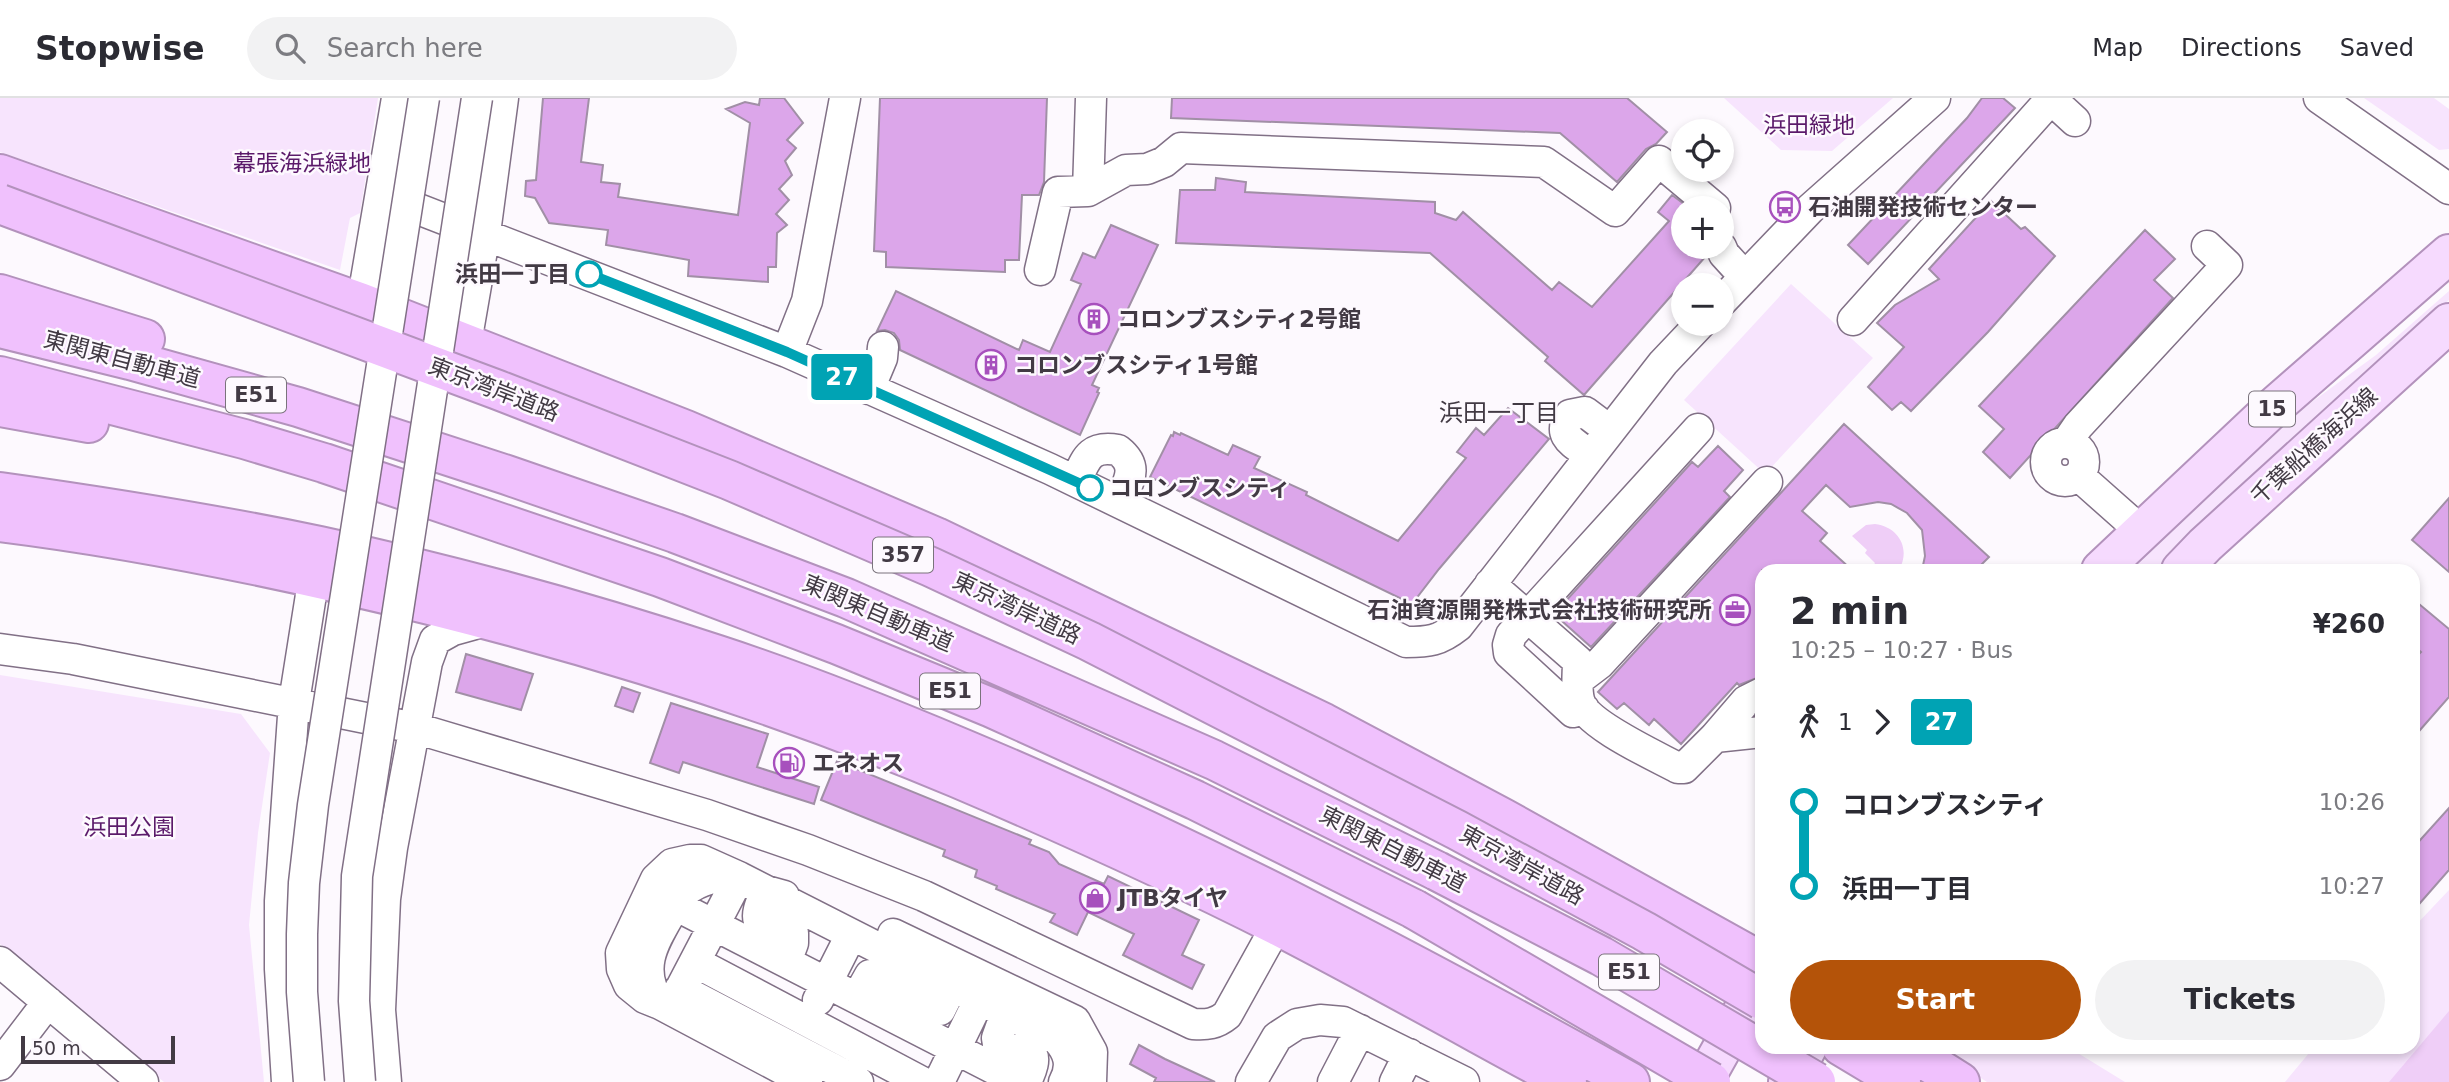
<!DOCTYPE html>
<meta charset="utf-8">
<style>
body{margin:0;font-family:"DejaVu Sans","Noto Sans JP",sans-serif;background:#f2f2f3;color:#2b2b33;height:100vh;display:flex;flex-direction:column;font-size:26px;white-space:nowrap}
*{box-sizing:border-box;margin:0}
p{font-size:23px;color:#7c7c81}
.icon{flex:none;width:38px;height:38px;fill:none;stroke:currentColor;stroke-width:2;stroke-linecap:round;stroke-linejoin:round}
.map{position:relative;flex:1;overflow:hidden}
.drawer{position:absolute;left:1755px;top:466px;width:665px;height:490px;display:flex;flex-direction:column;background:#fff;border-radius:21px;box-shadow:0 4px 10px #0003}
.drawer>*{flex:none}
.badge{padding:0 14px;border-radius:5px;font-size:24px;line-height:46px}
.fabs{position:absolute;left:1671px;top:21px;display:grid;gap:14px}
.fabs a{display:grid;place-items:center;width:63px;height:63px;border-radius:50%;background:#fff;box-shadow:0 4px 10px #0003;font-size:35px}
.scale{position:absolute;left:21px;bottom:18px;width:154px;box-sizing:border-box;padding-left:7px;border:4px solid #423a44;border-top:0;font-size:19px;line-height:24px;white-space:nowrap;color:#423a44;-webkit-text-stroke:5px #fdf9fe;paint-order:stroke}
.map>.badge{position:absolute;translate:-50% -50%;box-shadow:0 0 0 4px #fff}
.legs{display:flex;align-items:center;gap:10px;height:77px;padding:0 35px;font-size:23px}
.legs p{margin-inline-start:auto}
.overview{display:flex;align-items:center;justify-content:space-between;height:119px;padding:0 35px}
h1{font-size:38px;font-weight:800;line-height:52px}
.button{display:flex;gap:14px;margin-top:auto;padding:14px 35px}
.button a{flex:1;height:80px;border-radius:42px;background:#b45309;color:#fff;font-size:28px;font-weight:800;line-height:80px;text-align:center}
.button a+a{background:#f2f2f3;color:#2b2b33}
ul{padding:0 35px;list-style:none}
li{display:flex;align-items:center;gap:24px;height:84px;font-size:26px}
li i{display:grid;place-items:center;width:10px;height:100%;margin:0 9px;background:currentColor}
li i::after{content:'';width:18px;height:18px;margin:-9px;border:5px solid;border-radius:50%;background:#fff}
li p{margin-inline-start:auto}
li:first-child i{background:linear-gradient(#0000 50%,currentColor 0)}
li:last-child i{background:linear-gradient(currentColor 50%,#0000 0)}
header{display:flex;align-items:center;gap:42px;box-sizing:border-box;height:98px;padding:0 35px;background:#fff;border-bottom:2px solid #e1e1e2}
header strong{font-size:33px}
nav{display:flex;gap:38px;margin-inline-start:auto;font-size:24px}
.search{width:490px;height:63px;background:#f2f2f3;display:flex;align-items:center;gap:18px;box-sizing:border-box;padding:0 24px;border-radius:38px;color:#7c7c81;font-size:26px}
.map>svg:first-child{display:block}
</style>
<header>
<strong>Stopwise</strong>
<div class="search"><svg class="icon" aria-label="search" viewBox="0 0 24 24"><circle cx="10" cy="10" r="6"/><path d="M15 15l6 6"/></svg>Search here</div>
<nav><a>Map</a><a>Directions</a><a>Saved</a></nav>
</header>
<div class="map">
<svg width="2449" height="984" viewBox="0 0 2449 984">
<rect width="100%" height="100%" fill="#fdf9fe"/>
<path fill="#f7e4fd" d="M0 0H378L360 115 350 120 340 172 0 54Z
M1724 0H1893L1832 53 1781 52Z
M2364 0H2434L2449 11V51L2439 52Z
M1791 186 1873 260 1765 376 1684 302Z
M2449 193V202L2328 309 2157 472H2128L2305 309 2376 257Z
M0 577 241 616 270 655 258 735 249 827 264 984H164L0 846Z
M2449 792V984H2285L2314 949 2413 948V830Z
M1933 949H2068L2125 984H1987Z"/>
<path fill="#efcef7" d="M1875 426C1899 429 1911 451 1899 472H1871L1875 465 1865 455 1867 452 1852 438 1866 427Z
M2449 913V984H2389Z"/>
<path fill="#dca6ea" stroke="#a18fa6" stroke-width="2" d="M543 0H589L581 64 603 67 601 84 620 86 618 99 738 117 750 25 726 11 745 4 759 7 760 0H784L803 25 787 42 796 50 785 63 792 77 779 91 789 102 776 116 787 127 777 135 776 169H768V184L688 178 689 162 606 147 608 132 549 125 535 100 525 98 526 83 536 82Z
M880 0H1047L1044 84 1039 97H1022L1019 162H1005V174L886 169V154L874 153Z
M1172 0H1627L1667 34 1656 46 1646 51 1617 84 1560 35 1171 20Z
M1982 0H2003L2015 10 1868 166 1848 147 1967 20Z
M1216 80 1246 84 1245 94 1435 104V115L1456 122 1463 114 1552 192 1559 184 1592 209 1669 123 1658 114 1672 97 1684 106V149H1698L1706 158 1584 297 1545 263 1548 259 1430 155 1176 145 1180 92H1215Z
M1991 103 2021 131 2025 129 2055 158 1988 234 1911 313 1901 304 1892 312 1868 289 1904 249 1877 225 1895 207 1939 181 1929 171Z
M1111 127 1158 147 1092 287 1099 290 1097 294 1099 295 1080 337 900 252 899 242 894 235 885 232 877 233 896 193 1019 252 1023 242 1050 254 1081 186 1071 182 1083 155 1095 160Z
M2145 132 2175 161 2154 182 2173 200 2010 380 1983 354 2004 331 1979 308Z
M1508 310 1549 341 1439 471 1412 506 1150 379 1171 337 1173 338 1174 334 1180 337 1181 335 1228 357 1233 347 1260 359 1254 370 1307 394 1306 397 1398 443 1466 360 1457 354 1476 330 1484 337Z
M1844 326 1989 459 1976 472H1922L1925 458 1922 432 1907 415 1891 406 1878 404 1850 409 1826 387 1802 413 1827 435 1820 443 1852 472H1762V578L1739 587 1737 585 1681 646 1654 621 1649 627 1624 605 1617 611 1598 594Z
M1718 348 1743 372 1724 393 1730 399 1591 549 1554 516 1692 364 1698 369Z
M2449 400V474L2412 442Z
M2413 501 2449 531V599L2413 640V562L2421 554 2413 547Z
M466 556 533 576 521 612 456 594Z
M622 589 640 595 633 614 615 608Z
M671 605 768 636 757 669 819 689 814 706 683 664 679 675 650 665Z
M837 663 1031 742 1029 746 1049 754 1059 766 1104 786 1108 778 1199 822 1182 857 1204 867 1192 891 1123 857 1134 836 1088 814 1077 837 1050 824 1055 816 996 791 997 788 975 779 977 772 943 758 945 752 821 702Z
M2449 710V772L2413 813V750Z
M1139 947 1165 961 1215 984H1154L1156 980 1130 966Z"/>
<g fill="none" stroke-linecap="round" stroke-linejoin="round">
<g stroke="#817086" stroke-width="33">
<path id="minor" d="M2050 0 2075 23
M2319 0 2449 91
M1088 93 1091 0
M382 97 787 254 1050 371 1406 544C1429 544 1439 543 1458 528L1663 265 1700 226
M1721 149 1724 156 1745 179
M1040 172 1058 94 1088 93 1126 72 1147 71 1164 64 1181 50 1544 64 1615 113 1659 63 1715 110
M1722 203 1810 111 1935 0
M362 205 397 0
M1853 222 2051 1
M466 245 485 135 503 0
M787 254 807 203 845 0
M869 291 882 260 883 249
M2067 344 2078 328 2227 167 2207 148
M2046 364a19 19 0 1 1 38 0a19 19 0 1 1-38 0Z
M1590 357C1574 345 1556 339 1570 317L1585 314 1609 332
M2079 378 2141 433
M1076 383C1086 361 1089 347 1118 352 1140 369 1128 383 1120 404
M1490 486 1578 563C1578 575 1576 590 1579 602 1585 626 1656 658 1678 670H1684L1715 639 1746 603 1762 595
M0 551 73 561 415 630 707 717 808 752 924 798 1193 926C1207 927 1216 926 1227 917L1277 827
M1578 582 1599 566 1767 384
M1584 611 1573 614 1509 555 1508 547 1511 537 1698 331
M1715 639 1762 634
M784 798 766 793C743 843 775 817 793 835V845L786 864
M675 807 1020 984
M893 836 1075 923 1092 954 1091 984
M0 864 143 984
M695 864 922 984
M680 891 858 984
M857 900 870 877 896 890 908 865
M818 902 851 837
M660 906 645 900 629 887 622 871 621 855 656 781 672 766 690 762H701L739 779 670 911
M1006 915 997 940 998 946C1017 960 1047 939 1026 984
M902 923 914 899 940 912 952 888
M0 967 48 904
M287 984 280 871V803L294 604 314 478
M386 984 380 912 385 801 392 750 427 564 435 542 453 532 489 522
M807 984 660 906C632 865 661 835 680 798 696 782 717 777 739 779L1057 941C1069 954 1073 968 1064 984
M939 984 979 902
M1251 984 1277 939 1297 926 1320 922 1343 924 1464 984
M1333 984 1360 932
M1395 984 1409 956"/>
</g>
<g stroke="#b392bc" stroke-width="42">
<path id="major" d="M2101 472 2275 308 2449 156
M2181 472 2205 447 2449 225
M1703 984 1762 879
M1788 984 1808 948"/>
</g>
<g stroke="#b392bc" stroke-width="42">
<path id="highway" d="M0 76 362 205 686 332 936 439 1324 625 1503 720 1762 864
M0 196 145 241
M0 230 130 262 298 309 507 377 675 435 846 500 1214 662 1437 773
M0 278 244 341 324 365 660 479 836 546 992 610 1195 702 1414 811
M0 309 89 325
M0 394C107 409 214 426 320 448 454 477 588 514 718 557 801 584 883 617 964 651 1193 747 1413 863 1630 984
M0 424C145 442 288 472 430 507 609 552 786 608 957 680 1065 726 1173 775 1278 828 1375 878 1471 932 1567 984
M1841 948 1901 984
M1903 948 1960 984"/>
</g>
<use href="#minor" stroke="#fff" stroke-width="30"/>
<use href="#major" stroke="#f6dafe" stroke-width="38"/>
<use href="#highway" stroke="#f0c1fd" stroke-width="38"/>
<g stroke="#817086" stroke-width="33" stroke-linecap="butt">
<path id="minor-bridge" d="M309 984 302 894V836L304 785 313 707 424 0
M360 984 354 903 357 778 477 0"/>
</g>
<g stroke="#b392bc" stroke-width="42" stroke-linecap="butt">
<path id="highway-bridge" d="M0 106 498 292 729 382 931 469 1089 543 1457 732 1644 833 1762 902
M1437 773 1601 858 1816 984
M1414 811 1711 984"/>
</g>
<use href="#minor-bridge" stroke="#fff" stroke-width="30"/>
<use href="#highway-bridge" stroke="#f0c1fd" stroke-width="38"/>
</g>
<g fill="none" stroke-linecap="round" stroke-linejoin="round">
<g stroke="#fff" stroke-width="16">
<path id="line-1" d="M589 176 787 254 1090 390"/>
</g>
<use href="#line-1" stroke="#00a3b4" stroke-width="10"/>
</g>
<defs>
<g id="bus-ring" transform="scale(1.575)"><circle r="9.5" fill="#fdf9fe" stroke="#a750bd" stroke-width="1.5"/><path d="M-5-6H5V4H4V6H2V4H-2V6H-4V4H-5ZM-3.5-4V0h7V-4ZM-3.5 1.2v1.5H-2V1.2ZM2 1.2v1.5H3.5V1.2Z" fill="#a750bd"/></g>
<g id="building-ring" transform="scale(1.575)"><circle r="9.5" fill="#fdf9fe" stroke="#a750bd" stroke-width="1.5"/><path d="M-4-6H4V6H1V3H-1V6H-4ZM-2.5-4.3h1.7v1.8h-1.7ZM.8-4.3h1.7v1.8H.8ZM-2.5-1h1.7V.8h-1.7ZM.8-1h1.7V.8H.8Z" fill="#a750bd"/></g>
<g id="office-ring" transform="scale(1.575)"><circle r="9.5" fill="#fdf9fe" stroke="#a750bd" stroke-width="1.5"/><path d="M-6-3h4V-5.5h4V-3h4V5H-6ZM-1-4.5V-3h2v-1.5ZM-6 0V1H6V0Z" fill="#a750bd"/></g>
<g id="fuel-ring" transform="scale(1.575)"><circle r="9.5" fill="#fdf9fe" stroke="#a750bd" stroke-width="1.5"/><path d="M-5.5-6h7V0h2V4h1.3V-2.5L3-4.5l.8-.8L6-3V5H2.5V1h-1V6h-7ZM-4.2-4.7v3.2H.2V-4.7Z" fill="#a750bd"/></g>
<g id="shop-ring" transform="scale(1.575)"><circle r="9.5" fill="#fdf9fe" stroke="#a750bd" stroke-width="1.5"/><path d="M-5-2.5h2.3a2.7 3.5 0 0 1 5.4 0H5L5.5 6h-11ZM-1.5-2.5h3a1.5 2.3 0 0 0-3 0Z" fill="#a750bd"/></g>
</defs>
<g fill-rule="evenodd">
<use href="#bus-ring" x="1785" y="109"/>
<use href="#building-ring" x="1094" y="221"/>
<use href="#building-ring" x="991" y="267"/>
<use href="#office-ring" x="1735" y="512"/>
<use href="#fuel-ring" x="789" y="665"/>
<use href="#shop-ring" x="1095" y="800"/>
</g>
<g fill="#fff" stroke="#00a3b4" stroke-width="3.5">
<circle cx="589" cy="176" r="12"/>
<circle cx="1090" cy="390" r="12"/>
</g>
<g text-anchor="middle" stroke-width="5" stroke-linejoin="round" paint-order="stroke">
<g fill="#fdf9fe" stroke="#7a737c" stroke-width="2">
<rect x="226" y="279.5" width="60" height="35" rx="5"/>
<rect x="2249" y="293.5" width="46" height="35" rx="5"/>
<rect x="873" y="439.5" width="60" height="35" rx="5"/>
<rect x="920" y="575.5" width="60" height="35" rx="5"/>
<rect x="1599" y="856.5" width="60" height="35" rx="5"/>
</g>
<g font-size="21" font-weight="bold" fill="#423a44">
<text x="256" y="304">E51</text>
<text x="2272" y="318">15</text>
<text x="903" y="464">357</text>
<text x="950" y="600">E51</text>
<text x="1629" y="881">E51</text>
</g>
<g font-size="23" fill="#5b1a6a" stroke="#fdf9fe">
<text x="1809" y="35">浜田緑地</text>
<text x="302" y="73">幕張海浜緑地</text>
<text x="129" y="737">浜田公園</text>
</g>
<g font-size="23" font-weight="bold" fill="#423a44" stroke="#fdf9fe" text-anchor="start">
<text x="1808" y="117">石油開発技術センター</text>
<text x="1117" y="229">コロンブスシティ2号館</text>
<text x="1014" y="275">コロンブスシティ1号館</text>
<text x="1712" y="520" text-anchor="end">石油資源開発株式会社技術研究所</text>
<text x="812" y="673">エネオス</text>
<text x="1118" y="808">JTBタイヤ</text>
</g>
<g font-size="23" font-weight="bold" fill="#423a44" stroke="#fdf9fe" text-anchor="end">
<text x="570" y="184">浜田一丁目</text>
<text x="1109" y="398" text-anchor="start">コロンブスシティ</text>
</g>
<g font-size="23" fill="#423a44" stroke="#fdf9fe">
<text transform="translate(122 261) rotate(15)" y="8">東関東自動車道</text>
<text transform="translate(494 291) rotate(21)" y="8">東京湾岸道路</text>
<text transform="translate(2314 348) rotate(-42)" y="8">千葉船橋海浜線</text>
<text transform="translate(1017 510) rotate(25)" y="8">東京湾岸道路</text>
<text transform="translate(878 515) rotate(23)" y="8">東関東自動車道</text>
<text transform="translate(1393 751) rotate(27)" y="8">東関東自動車道</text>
<text transform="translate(1522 767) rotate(29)" y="8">東京湾岸道路</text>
</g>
<g font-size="24" fill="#423a44" stroke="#fdf9fe">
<text x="1499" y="323">浜田一丁目</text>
</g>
</g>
</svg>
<div class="fabs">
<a><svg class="icon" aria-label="locate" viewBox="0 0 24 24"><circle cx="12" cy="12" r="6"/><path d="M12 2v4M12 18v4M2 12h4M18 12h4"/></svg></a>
<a>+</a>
<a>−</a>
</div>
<div class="scale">50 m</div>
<b class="badge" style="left:842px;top:279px;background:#00a3b4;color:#fff">27</b>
<section class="drawer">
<div class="overview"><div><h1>2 min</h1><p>10:25 – 10:27 · Bus</p></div><b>¥260</b></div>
<div class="legs"><svg class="icon" aria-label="walk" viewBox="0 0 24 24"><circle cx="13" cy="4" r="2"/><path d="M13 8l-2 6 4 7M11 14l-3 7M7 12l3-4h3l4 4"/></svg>1<svg class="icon" aria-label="forward" viewBox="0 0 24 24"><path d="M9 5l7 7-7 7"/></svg><b class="badge" style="background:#00a3b4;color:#fff">27</b></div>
<ul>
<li><i style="color:#00a3b4"></i><b>コロンブスシティ</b><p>10:26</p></li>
<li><i style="color:#00a3b4"></i><b>浜田一丁目</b><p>10:27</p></li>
</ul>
<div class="button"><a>Start</a><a>Tickets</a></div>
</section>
</div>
